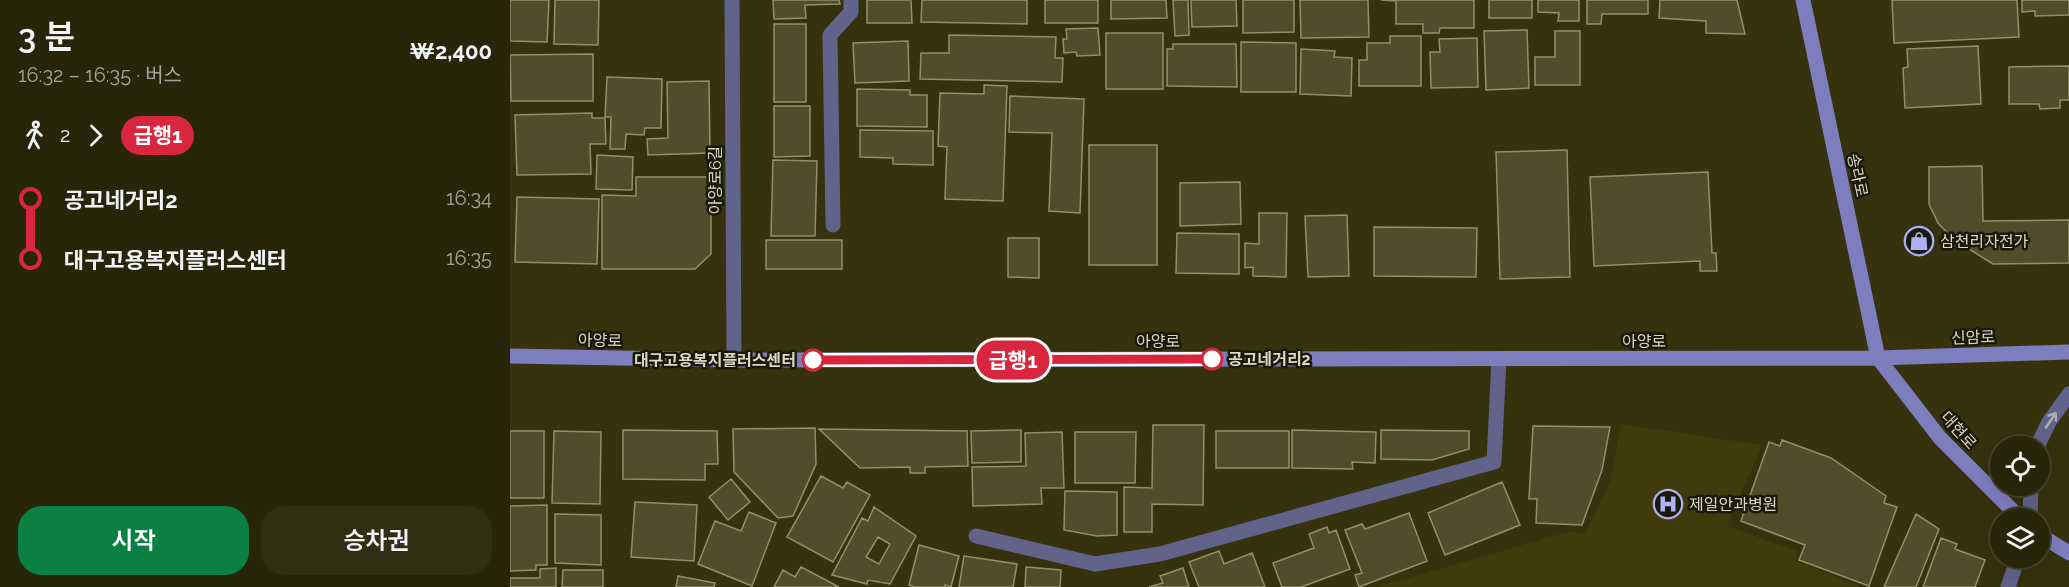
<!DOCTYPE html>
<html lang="ko">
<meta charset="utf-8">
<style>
body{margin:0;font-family:Raleway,"Noto Sans KR",sans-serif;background:#302e13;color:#f1f3f6;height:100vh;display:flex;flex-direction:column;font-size:22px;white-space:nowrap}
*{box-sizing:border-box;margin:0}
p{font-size:20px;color:#a5a59c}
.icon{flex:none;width:33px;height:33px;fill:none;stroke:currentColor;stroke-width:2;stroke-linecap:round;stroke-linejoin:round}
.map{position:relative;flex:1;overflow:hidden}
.sheet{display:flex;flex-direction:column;background:#28260a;width:510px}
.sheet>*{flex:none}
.badge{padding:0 12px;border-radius:20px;font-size:21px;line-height:39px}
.buttons{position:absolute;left:1480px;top:436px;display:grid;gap:12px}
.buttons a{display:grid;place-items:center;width:60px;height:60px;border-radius:50%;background:#28260a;box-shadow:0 6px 24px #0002,0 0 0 2px #44432b;font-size:30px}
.map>.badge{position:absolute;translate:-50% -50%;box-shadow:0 0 0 3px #fff}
.legs{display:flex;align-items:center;gap:9px;height:66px;padding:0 18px;font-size:20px}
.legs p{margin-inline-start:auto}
.overview{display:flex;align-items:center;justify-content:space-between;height:102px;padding:0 18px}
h1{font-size:33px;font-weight:600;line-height:45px}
.action{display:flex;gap:12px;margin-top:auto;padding:12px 18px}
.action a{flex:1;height:69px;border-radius:24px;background:#0b8043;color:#fff;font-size:24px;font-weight:600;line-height:69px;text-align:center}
.action a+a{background:#302e13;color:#f1f3f6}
ul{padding:0 18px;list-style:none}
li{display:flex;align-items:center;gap:21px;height:60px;font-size:22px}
li i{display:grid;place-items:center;width:9px;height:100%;margin:0 8px;background:currentColor}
li i::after{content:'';width:15px;height:15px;margin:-8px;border:4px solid;border-radius:50%;background:#28260a}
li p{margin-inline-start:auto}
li:first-child i{background:linear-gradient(#0000 50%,currentColor 0)}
li:last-child i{background:linear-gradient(currentColor 50%,#0000 0)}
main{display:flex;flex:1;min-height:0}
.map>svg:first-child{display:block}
</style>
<main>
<section class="sheet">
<div class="overview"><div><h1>3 분</h1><p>16:32 – 16:35 · 버스</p></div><b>₩2,400</b></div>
<div class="legs"><svg class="icon" aria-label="walk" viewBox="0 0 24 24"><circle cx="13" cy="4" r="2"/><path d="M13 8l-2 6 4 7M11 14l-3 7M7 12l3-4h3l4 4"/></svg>2<svg class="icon" aria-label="forward" viewBox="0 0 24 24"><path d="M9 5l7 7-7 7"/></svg><b class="badge" style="background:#d7263d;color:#fff">급행1</b></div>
<ul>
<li><i style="color:#d7263d"></i><b>공고네거리2</b><p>16:34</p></li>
<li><i style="color:#d7263d"></i><b>대구고용복지플러스센터</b><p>16:35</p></li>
</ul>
<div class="action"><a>시작</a><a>승차권</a></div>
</section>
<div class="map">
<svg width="1559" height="587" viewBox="0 0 1559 587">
<rect width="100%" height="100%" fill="#36320d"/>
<path fill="#403a0c" d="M1111 424 1252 445 1217 526 1287 551 1285 561 1352 587H867L1061 531 1075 534 1100 482Z"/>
<path fill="#514c29" stroke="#948f69" stroke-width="1.5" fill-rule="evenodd" d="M0 0H39L37 42 0 41Z
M45 0H89L88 45 44 44Z
M263 0H329L330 4 295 5 296 18 264 19Z
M357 0H401L402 23H357Z
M412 0H517V24L411 22Z
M535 0H588V23H535Z
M601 0H656L657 18 601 19Z
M663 0H678L679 35 665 36Z
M681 0H726L727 26 682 27Z
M733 0H784V32L733 33Z
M790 0H858L859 37 791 38Z
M871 0H964V28H930L929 33H913V24H886V1Z
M979 0H1022V18H979Z
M1028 0H1069V21H1048L1049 13 1028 12Z
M1077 0H1138V14H1092L1091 24H1077Z
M1150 0H1227L1235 34 1196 33V21L1149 18Z
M1382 0H1507L1509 37 1384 43Z
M1512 0H1559V15L1525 16V11L1512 12Z
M264 24H296V102H264Z
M588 28 590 55 567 56 566 52 554 53 553 39H557L556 29Z
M1017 30 1019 88 976 90 974 31Z
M1045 31H1070V85H1025V57H1045Z
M596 33H653V89H596Z
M439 35 546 37 545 58H553L552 82 410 79 411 53H439Z
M880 36H911V86H849V60H857V43H880Z
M967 38 968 87 921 88 920 52H930L929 39Z
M398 41 399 81 345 83 343 43Z
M731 42 786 43V92H731Z
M663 44H726L727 87 657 86V49H663Z
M1468 46 1471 104 1395 108 1393 68 1398 67 1397 49Z
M791 49 825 51 824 57 842 58 841 96 790 94Z
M83 54V101H1L0 55Z
M1559 66V100H1550V108L1530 109 1529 104H1499V67Z
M97 77 152 79 151 128H135L134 135 116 134 115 149H100L101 117H95Z
M199 81 200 153 138 155 137 139 158 138 157 82Z
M474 85 497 86 493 201 435 199 437 147 428 146 430 93 474 94Z
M347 89 400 90V95H417V127L347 126Z
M500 96 574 99 570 213 539 211 542 133 499 132Z
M264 106H300V156L264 157Z
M82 113V118H95L96 144H80L81 174 7 175 5 115Z
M350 130 423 131V165L383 164V158L350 157Z
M579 145H647V265H579Z
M1057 150 1060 277 990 279 986 152Z
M87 155 123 157 122 190 86 189Z
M263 160 307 161 305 236H261Z
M1472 166 1473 221 1559 220V263L1483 264 1443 239 1428 223 1419 204V167Z
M1198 172 1202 253H1206L1207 271H1190V261L1084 266 1080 177Z
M126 177H201V254L185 269H92V195L126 196Z
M730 182 731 224 670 226V183Z
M7 197 89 199 87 264 5 262Z
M749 213H777L776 277 743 276V267L735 268V243L749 244Z
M837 215 839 276 798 277 795 216Z
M864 227 967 228 966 277 864 276Z
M667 233 729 234V274L666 273Z
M498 238H529V278L498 277Z
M256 240H332V269H256Z
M643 425H694L693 505 642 504V532H614V487L642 488Z
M1023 426 1100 427 1092 470 1072 525 1026 523 1027 499H1019Z
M305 428 306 464 283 516 268 518 224 472 223 429Z
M309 429 457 431 458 466 415 467V473H400V467L350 468Z
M113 430 207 431 208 464H195V480L113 479Z
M511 430V462L462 463 461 431Z
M782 430 866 432 865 463 842 462 843 469 782 468Z
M871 430 959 431V449L922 460 871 459Z
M0 431H34V498H0Z
M44 431 91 432 90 504 42 503Z
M706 431H779V468H706Z
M552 432 554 488H531L532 504 463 506 462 467 516 466 515 433Z
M565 432H626L625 483H565Z
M1272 440 1321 458 1376 496 1374 503 1387 507 1359 586 1289 560 1295 545 1231 521 1259 442 1270 446Z
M311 476 333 488 337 482 360 495 323 562 277 537Z
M221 479 240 502 218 520 199 497Z
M992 482 1010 525 935 555 918 513Z
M555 491 607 492V535L587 536 554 530Z
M125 502 187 505 184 561 121 557Z
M37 505V565H26V570L0 571V506Z
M364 507 406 536 380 584 358 580 357 584 322 575 352 518 358 521ZM368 537 380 544 369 564 356 557Z
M239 512 266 523 242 586 188 564 205 521 231 531Z
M899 513 917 561 849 587 845 575 852 573 835 530 852 524 855 529Z
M45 514 91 515V565L45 563Z
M1406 514 1429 529 1406 587H1374Z
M817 527 819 533 826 530 840 569 791 587H772L763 563 804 548 799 534Z
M1431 538 1447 544 1445 549 1475 560 1465 587H1413Z
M409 545 449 556 441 587 435 585V587H405L399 585Z
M709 551 714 564 742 553 755 587H689L679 562Z
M454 556 507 564 503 587H449Z
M291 567 329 587H264L273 570 285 577Z
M516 567 551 570 550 587H515Z
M46 568V587H0V578H30V569Z
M673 568 679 587H639L653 583 650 576Z
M53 570H93V587H52Z
M168 576 205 583 204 587H166Z"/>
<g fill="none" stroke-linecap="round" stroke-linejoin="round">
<path stroke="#61638b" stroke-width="15" d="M323 225 320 35 341 12V0
M1527 447 1539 422 1559 394
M1520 519 1521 486
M466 536 585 564 650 554 984 462 989 359"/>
<path stroke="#61638b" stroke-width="15" d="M222 0 224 360
M1498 587 1508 558"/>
<path stroke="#7d7ebe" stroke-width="15" d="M1293 0 1368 358 1430 438 1511 519
M0 356 224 360 1368 358 1559 352
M1530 535 1559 553"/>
</g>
<defs><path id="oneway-shaft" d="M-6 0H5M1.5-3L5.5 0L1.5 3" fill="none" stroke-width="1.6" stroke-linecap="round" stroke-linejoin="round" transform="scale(1.5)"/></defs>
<use stroke="#b0afb0" href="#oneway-shaft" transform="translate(1541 420) rotate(-56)"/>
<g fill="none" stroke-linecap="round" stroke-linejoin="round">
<g stroke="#fff" stroke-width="14">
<path id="line-1" d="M303 360 702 359"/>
</g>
<use href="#line-1" stroke="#d7263d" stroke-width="9"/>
</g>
<defs>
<g id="shop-ring" transform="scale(1.5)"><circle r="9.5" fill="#1b190a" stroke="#adaffb" stroke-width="1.5"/><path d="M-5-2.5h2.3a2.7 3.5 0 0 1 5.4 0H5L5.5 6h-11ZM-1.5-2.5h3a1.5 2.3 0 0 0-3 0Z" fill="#adaffb"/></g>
<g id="hospital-ring" transform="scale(1.5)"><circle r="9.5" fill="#1b190a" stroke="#adaffb" stroke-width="1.5"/><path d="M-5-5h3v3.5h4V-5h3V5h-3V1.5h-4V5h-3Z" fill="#adaffb"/></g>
</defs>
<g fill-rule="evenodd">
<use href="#shop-ring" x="1409" y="241"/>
<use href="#hospital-ring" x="1158" y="504"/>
</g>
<g fill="#fff" stroke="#d7263d" stroke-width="3">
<circle cx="702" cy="359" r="10"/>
<circle cx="303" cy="360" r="10"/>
</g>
<g text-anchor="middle" stroke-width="5" stroke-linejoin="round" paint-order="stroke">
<g font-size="16" fill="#dad8c4" stroke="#1b190a">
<text transform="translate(1348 175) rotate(78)" y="6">송라로</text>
<text transform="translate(205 180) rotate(-90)" y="6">아양로6길</text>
<text transform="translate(1463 337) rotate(-2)" y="6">신암로</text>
<text transform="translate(90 340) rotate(1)" y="6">아양로</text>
<text x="648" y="347">아양로</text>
<text x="1134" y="347">아양로</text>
<text transform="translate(1449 430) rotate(48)" y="6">대현로</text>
</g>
<g font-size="16" fill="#dad8c4" stroke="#1b190a" text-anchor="start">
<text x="1430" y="247">삼천리자전가</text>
<text x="1179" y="510">제일안과병원</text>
</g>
<g font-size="16" font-weight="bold" fill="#dad8c4" stroke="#1b190a" text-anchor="start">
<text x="718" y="365">공고네거리2</text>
<text x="286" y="366" text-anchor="end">대구고용복지플러스센터</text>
</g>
</g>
</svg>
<div class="buttons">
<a><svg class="icon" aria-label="locate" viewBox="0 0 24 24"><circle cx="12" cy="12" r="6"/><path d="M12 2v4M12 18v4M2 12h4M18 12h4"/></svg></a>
<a><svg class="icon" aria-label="layers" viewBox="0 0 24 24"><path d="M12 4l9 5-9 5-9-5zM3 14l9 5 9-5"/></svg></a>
</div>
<b class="badge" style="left:503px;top:360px;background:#d7263d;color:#fff">급행1</b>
</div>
</main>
